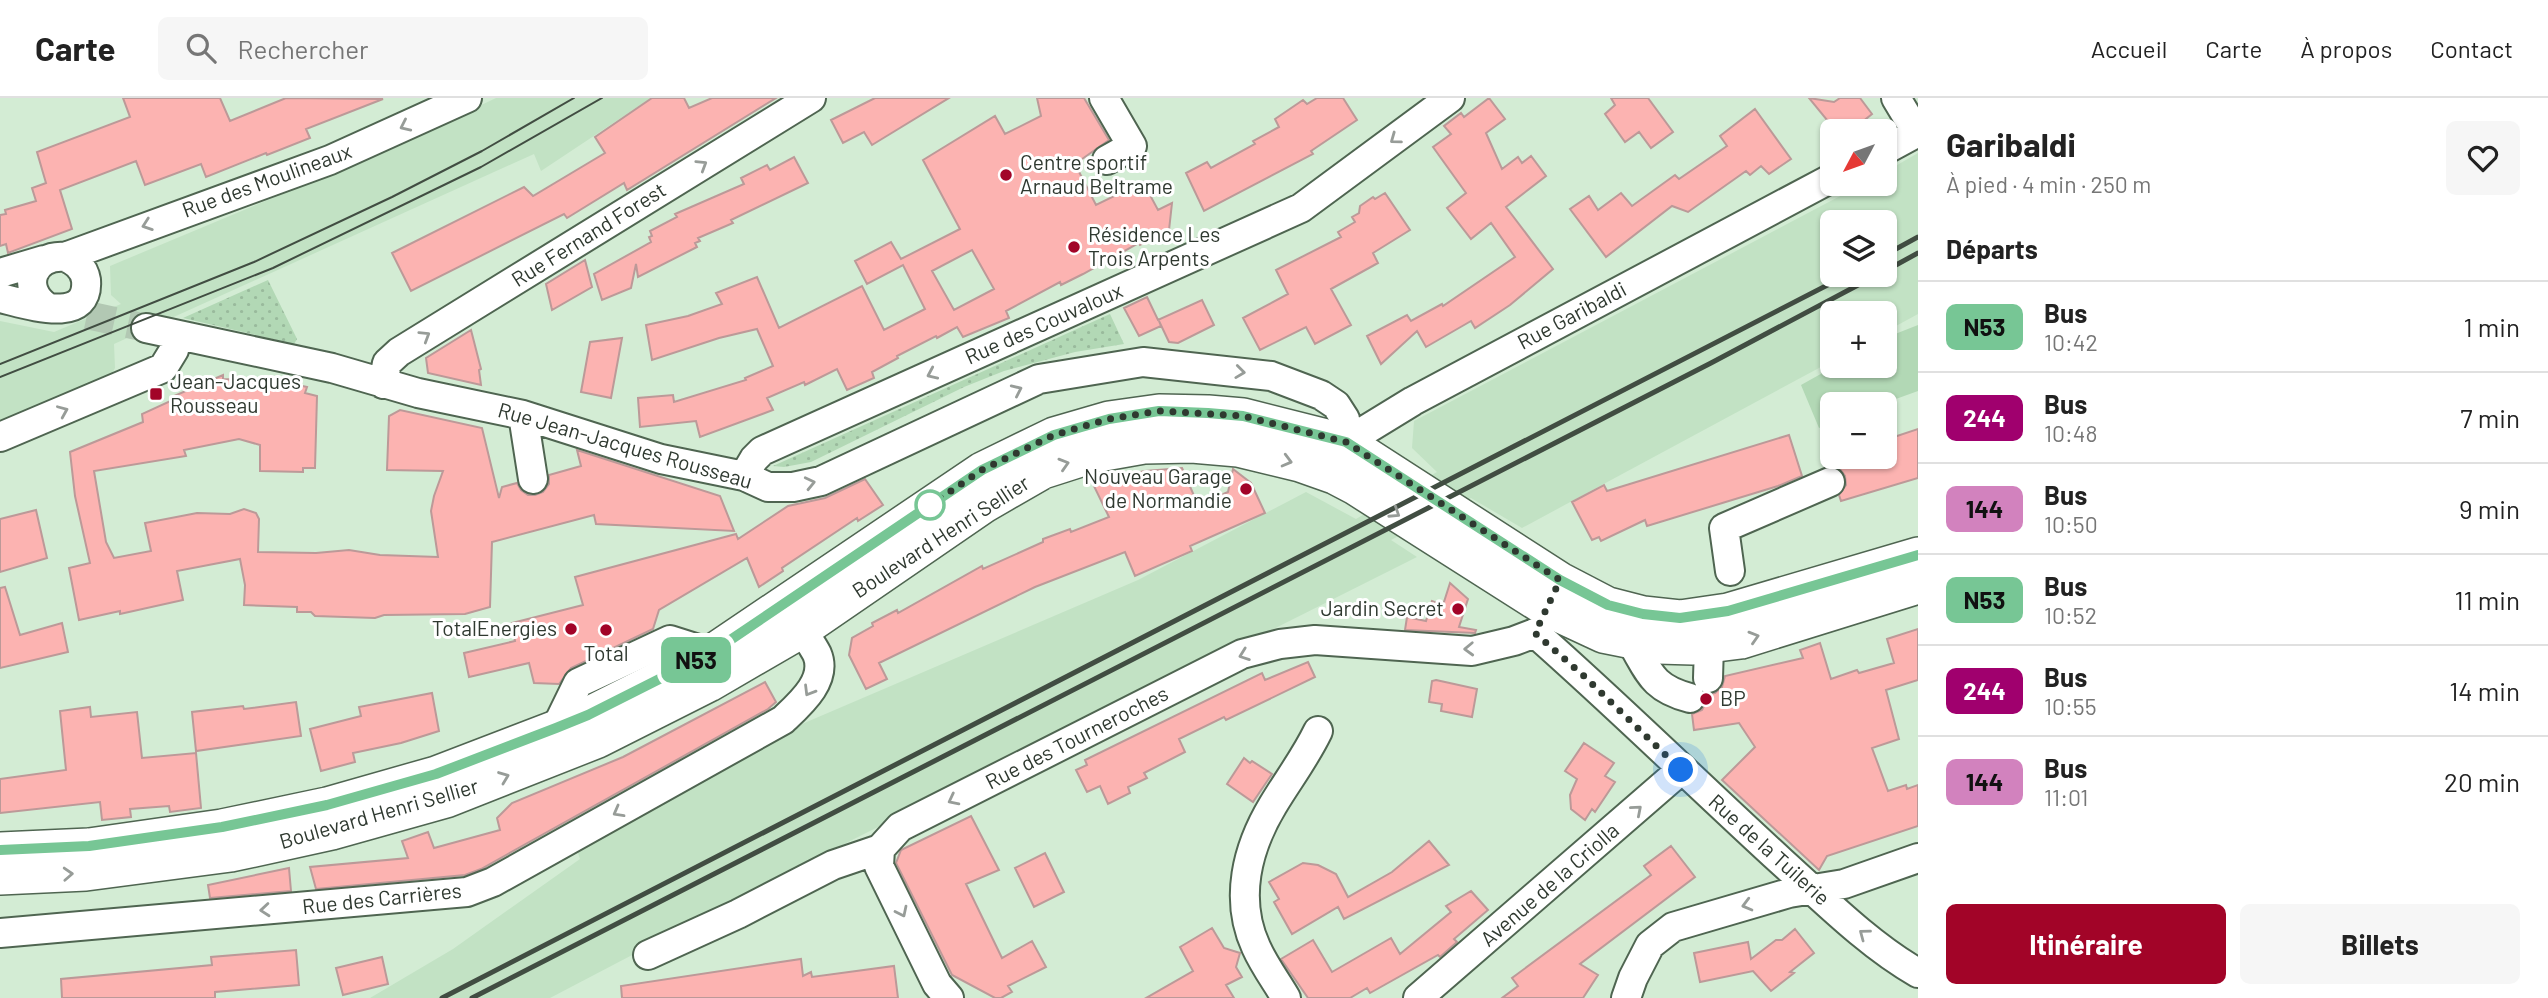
<!DOCTYPE html>
<html lang="fr">
<meta charset="utf-8">
<style>
body{margin:0;font-family:Barlow,sans-serif;background:#f6f6f6;color:#222;height:100vh;display:flex;flex-direction:column;font-size:26px;white-space:nowrap}
*{box-sizing:border-box;margin:0}
p{font-size:23px;color:#767676}
.icon{flex:none;width:38px;height:38px;fill:none;stroke:currentColor;stroke-width:2;stroke-linecap:round;stroke-linejoin:round}
.map{position:relative;flex:1;overflow:hidden}
.drawer{display:flex;flex-direction:column;background:#fff;width:630px}
.drawer>*{flex:none}
.badge{padding:0 14px;border-radius:10px;font-size:24px;line-height:46px}
.needle{width:46px;rotate:229deg}
.tools{position:absolute;left:1820px;top:21px;display:grid;gap:14px}
.tools a{display:grid;place-items:center;width:77px;height:77px;border-radius:10px;background:#fff;box-shadow:0 2px 5px #0004;font-size:35px}
.you{position:absolute;width:35px;height:35px;margin:-18px;border:5px solid #fff;border-radius:50%;background:#1a73e8;box-shadow:0 0 0 10px #1a73e833}
.map>.badge{position:absolute;translate:-50% -50%;box-shadow:0 0 0 4px #fff}
h2{padding:0 28px;font-size:26px;line-height:63px}
.round{display:grid;place-items:center;flex:none;width:74px;height:74px;border-radius:10px;background:#f6f6f6}
.overview{display:flex;align-items:center;justify-content:space-between;height:119px;padding:0 28px}
h1{font-size:33px;font-weight:700;line-height:52px}
.action{display:flex;gap:14px;margin-top:auto;padding:14px 28px}
.action a{flex:1;height:80px;border-radius:10px;background:#a20428;color:#fff;font-size:28px;font-weight:700;line-height:80px;text-align:center}
.action a+a{background:#f6f6f6;color:#222}
ul{padding:0;list-style:none}
li{display:flex;align-items:center;gap:21px;height:91px;padding:0 28px;border-top:2px solid #e0e0e0}
li div{flex:1}
li b{display:block;font-size:26px}
li em{font-style:normal}
li .badge{min-width:77px;font-weight:700;text-align:center}
header{display:flex;align-items:center;gap:42px;box-sizing:border-box;height:98px;padding:0 35px;background:#fff;border-bottom:2px solid #e0e0e0}
header strong{font-size:33px}
nav{display:flex;gap:38px;margin-inline-start:auto;font-size:24px}
.search{width:490px;height:63px;background:#f6f6f6;display:flex;align-items:center;gap:18px;box-sizing:border-box;padding:0 24px;border-radius:10px;color:#767676;font-size:26px}
main{display:flex;flex:1;min-height:0}
.map>svg:first-child{display:block}
</style>
<header>
<strong>Carte</strong>
<div class="search"><svg class="icon" aria-label="search" viewBox="0 0 24 24"><circle cx="10" cy="10" r="6"/><path d="M15 15l6 6"/></svg>Rechercher</div>
<nav><a>Accueil</a><a>Carte</a><a>À propos</a><a>Contact</a></nav>
</header>
<main>
<div class="map">
<svg width="1918" height="900" viewBox="0 0 1918 900">
<defs>
<pattern id="grass-dots" width="8" height="8" patternUnits="userSpaceOnUse" patternTransform="scale(1.75)"><rect width="8" height="8" fill="#b2d8b5"/><path d="M2 2h.1M6 6h.1" fill="none" stroke="#99ba9c" stroke-width="1.8" stroke-linecap="round"/></pattern>
</defs>
<rect width="100%" height="100%" fill="#d3ecd4"/>
<path fill="#c2e2c4" fill-rule="evenodd" d="M496 0H651L541 73 534 56 114 246 115 270 110 279 0 326V223L54 234 121 206 111 197 110 168 380 55Z
M1918 55V216L1885 234V215H1832V263L1522 430 1471 400 1391 442 1417 459 854 741 550 900H370L453 851 580 761 577 752 795 629 1138 482 1306 394 1356 421 1437 374 1412 350 1414 323 1863 86H1885V74ZM1832 124H1885V177H1832Z"/>
<path fill="url(#grass-dots)" d="M268 182 297 241 294 246 183 220Z
M1110 216 1124 246 1075 254 1004 273 964 289 811 364 784 369 773 368Z"/>
<path fill="#b2d8b5" d="M1918 227V293L1882 306H1832V325L1819 330 1801 287 1835 268H1885V240Z"/>
<path fill="#fcb3b1" stroke="#bc9998" stroke-width="2" fill-rule="evenodd" d="M123 0H220L230 23 286 0 383 1 306 31 310 40 267 57 266 55 206 79 201 66 145 87 136 63 60 92 72 131 8 155 6 146 0 148V117L6 116 5 112 36 103 32 90 46 85 37 54 130 19Z
M652 0H684L689 10 712 0H776L627 92 624 85 567 120 564 116 411 193 392 155 524 89 533 98 605 55 595 39Z
M875 0H949L872 47 864 34 843 45 831 22Z
M1037 0H1084L1109 42 1075 66 1096 107 1143 84 1158 112 1172 105 1169 132 1140 147 1139 145 1083 176 1061 187 1060 184 1006 213 1009 220 963 239 957 229 937 240 936 238 897 258 898 260 872 274 874 280 847 292 837 271 805 287 804 284 767 300 773 312 700 339 696 323 640 329 638 300 673 297 674 304 746 282 745 280 773 268 757 231 719 240 652 262 646 227 688 218 722 206 716 195 757 179 779 230 862 188 884 232 925 211 903 167 867 186 855 163 891 144 901 161 960 131 923 62 995 18 1005 36 1041 18ZM972 152 994 191 954 212 932 173Z
M1317 0H1343L1357 22 1311 53 1313 56 1204 113 1186 75 1207 64 1211 70 1255 46 1253 43 1279 29 1275 21 1303 2 1307 6Z
M1489 0 1505 21 1486 35 1502 71 1518 59 1522 65 1531 58 1546 78 1506 109 1553 171 1510 207 1475 230 1471 223 1426 249 1417 233 1381 266 1367 238 1407 217 1411 223 1442 206 1443 208 1515 159 1491 125 1471 141 1447 110 1466 95 1433 49 1451 36 1444 28 1461 15 1464 19Z
M1611 0H1648L1673 34 1651 50 1639 34 1625 44 1605 16 1615 7Z
M1809 0 1834 4 1840 0H1860L1872 16 1851 33H1836Z
M1755 11 1791 61 1769 76 1761 68 1750 77 1746 73 1688 114 1672 108 1606 159 1570 111 1589 98 1598 112 1621 95 1632 108 1675 77 1679 81 1727 48 1720 38Z
M794 59 808 85 731 122 733 125 698 140 700 143 695 145 697 149 638 179 636 166 631 190 602 202 594 176 651 144 649 139 652 138 650 133 677 119 675 116 744 86 741 80 767 67 770 72Z
M1385 95 1410 132 1373 155 1378 165 1331 191 1351 227 1315 246 1306 229 1260 252 1243 220 1288 196 1276 172 1341 139 1338 134 1355 124 1352 119 1359 115 1360 108 1373 99 1375 101Z
M585 162 592 189 552 212 546 186Z
M1147 199 1158 222 1202 202 1214 227 1178 245 1169 244 1159 223 1161 228 1139 238 1124 210Z
M471 232 481 271 479 272 481 287 428 275 426 260Z
M622 240 611 300 581 294 590 244Z
M223 277V281L267 283V280L307 289 305 295 317 298 315 370H303V374L260 373V347L239 341 184 352 186 358 94 373 106 444 114 460 151 453 145 425 197 415 230 416 244 411 256 415 259 421 258 454 316 455 349 452 380 457 438 459 431 413 434 398 443 373 387 372 389 318 400 312 482 330 499 400 502 389 517 385 521 392 528 397H535L543 394 549 386V377L581 368 577 352 720 398 734 433 596 426 594 417 492 444 490 509 465 516 384 517 375 520 315 518 311 514H297V509L244 507 245 487 240 461 177 473 183 502 120 516V513L79 522 69 470 90 465 75 398 70 354 143 324 142 316 175 301 174 298Z
M1918 331V380L1841 403 1839 397 1846 387 1845 378 1839 370 1830 368 1827 359H1885V342Z
M1789 337 1802 378 1778 388 1647 428 1645 422 1601 443 1599 439 1592 442 1572 404 1604 387 1607 393Z
M1182 370 1198 407 1228 394 1233 371 1251 385 1265 415 1190 448 1192 453 1135 478 1125 454 1035 489 879 565 887 581 866 591 849 557 852 540 873 528 872 525 897 512 898 515 982 468 983 471 1043 444V441L1070 431 1071 434 1109 419 1092 384 1145 373Z
M865 381 883 407 858 423 857 420 782 470 783 473 759 489 747 460 659 512 653 531 571 570 559 586 534 585 529 565 469 579 464 555 515 543 512 525 583 507 575 479 736 436 738 441 788 408 825 400Z
M36 412 47 460 0 474V421Z
M1450 485 1468 501 1459 529 1476 532 1475 535 1405 532 1407 519 1426 523 1432 503 1443 507Z
M5 489 20 537 62 525 68 554 0 570V490Z
M1918 531V582L1886 592 1899 641 1872 650 1888 693 1906 687 1907 691 1918 687V728L1827 758 1819 772 1722 682 1755 649 1739 625 1694 632 1692 616 1702 612 1706 604V596L1715 595 1722 589 1725 578 1803 560 1800 552 1820 545 1831 581 1857 572 1859 575 1894 565 1887 541Z
M1308 564 1315 579 1226 622 1224 619 1179 641 1185 654 1144 675 1147 680 1128 689 1130 695 1108 706 1100 688 1087 694 1076 672 1087 667 1085 662 1262 575 1265 582Z
M1436 582 1477 591 1472 619 1441 613 1442 606 1429 604 1432 583Z
M765 584 776 604 768 611 481 771 465 777 316 791 310 769 408 760 402 743 428 734 434 750 500 732 497 720 512 705 623 659Z
M432 595 439 633 401 645 353 655 355 664 321 673 310 631 361 618 359 609Z
M296 604 301 638 196 653 192 614 243 608 244 611Z
M90 609 91 619 137 614 142 660 196 655 201 710 170 714 169 708 130 711 131 719 102 722 100 704 0 715V681L66 672 60 613Z
M1584 645 1614 665 1605 678 1615 684 1595 714 1592 711 1585 722 1571 711 1570 697 1577 681 1565 673Z
M1244 660 1250 665 1252 663 1272 676 1253 704 1227 686Z
M971 718 999 772 966 786 1002 860 1032 843 1046 869 1008 888 1012 894 1001 900H995L952 877 896 765 901 752Z
M1429 743 1449 767 1344 821 1338 809 1292 836 1274 804 1279 801 1269 784 1303 765 1318 767 1336 776 1348 799 1392 774Z
M1671 748 1695 779 1580 866 1598 877 1583 900H1502L1518 888 1512 880 1651 777 1644 768Z
M1045 755 1064 794 1034 809 1015 770Z
M289 770 291 793 210 800 208 787Z
M1471 793 1488 812 1454 841 1457 844 1440 859 1438 857 1370 895 1367 890 1350 900H1308L1281 861 1313 842 1332 874 1391 840 1400 856 1451 814 1446 808Z
M1212 830 1224 850 1240 855 1236 869 1242 879 1226 887 1234 900H1146L1193 873 1180 849Z
M1795 831 1814 855 1790 874 1794 875 1771 893 1753 873 1700 884 1694 855 1748 844 1751 861 1776 842H1782Z
M296 852 299 887 215 894V900H62L61 881 212 867 211 859Z
M382 859 388 886 343 897 336 870Z
M801 861 803 878 811 874 812 879 894 868 898 900H622L621 888Z"/>
<g fill="none" stroke-linecap="round" stroke-linejoin="round">
<path stroke="#b2c8b3" stroke-width="28" stroke-dasharray="28 14" stroke-linecap="butt" d="M87 217 146 230"/>
<g stroke="#4f6551" stroke-width="32">
<path id="minor" d="M1104 0 1132 48 1107 62
M1896 0 1917 35
M1885 52 1918 34
M0 175 44 162
M0 200C24 205 90 229 86 182 84 170 76 163 65 159
M47 209C20 191 32 156 65 159L330 62 467 0
M146 230 332 270 418 295 523 317 661 361 744 378 768 389H793L821 383 1039 281 1143 264 1271 278 1321 297 1336 307 1345 321 1346 344
M383 286 387 265 399 254 811 0
M523 317 533 381
M0 339 163 270 174 252 177 237
M1341 359 1346 344 1413 303 1832 80
M744 378 754 361 762 353 1301 110 1450 0
M1730 473 1724 430 1830 384
M1535 535C1619 609 1699 688 1782 764 1823 801 1870 848 1918 875
M1630 542C1649 573 1651 590 1690 600
M1708 580 1709 547
M556 630 578 585 670 542 711 555
M880 751 879 768 937 886 949 900
M0 835 467 794 493 784 783 622C800 606 828 582 817 556 813 548 807 540 802 532
M648 857 738 816 833 767 880 751 900 729 1242 556 1280 546 1315 542 1472 553 1514 543 1535 535
M1286 900C1276 883 1264 867 1256 849 1234 801 1247 750 1273 707 1288 682 1305 660 1318 633
M1418 900 1681 672
M1626 900 1633 880 1650 847 1673 829 1789 795 1844 786 1918 760"/>
</g>
<g stroke="#4f6551" stroke-width="38">
<path id="major" d="M0 752 89 748 222 729 327 707 436 676 556 630 588 617 711 555 982 372 1054 337 1109 321 1159 314 1208 315 1243 318 1346 344 1560 482 1608 507 1643 516 1680 520 1728 513 1918 457
M0 779 86 775 231 756 332 734 446 702 598 642 709 586 802 532 984 407 1043 373 1093 357 1144 348 1192 347 1238 351 1300 366 1334 378 1355 389 1547 511 1603 537 1658 548 1693 549 1741 543 1918 488"/>
</g>
<use href="#minor" stroke="#fff" stroke-width="28"/>
<use href="#major" stroke="#fff" stroke-width="35"/>
<path stroke="#414d42" stroke-width="2" d="M0 266 254 164 392 99 482 53 574 0
M0 279 273 170 481 69 602 0"/>
<path stroke="#414d42" stroke-width="5" d="M1885 157 1918 139
M1885 173 1918 155
M442 900 1847 177
M472 900 1711 265 1877 177"/>
</g>
<defs><path id="oneway-chevron" d="M-2-3.5L2.5 0L-2 3.5" fill="none" stroke-width="1.6" stroke-linecap="round" stroke-linejoin="round" transform="scale(1.75)"/></defs>
<g stroke="#979c98">
<use href="#oneway-chevron" transform="translate(405 28) rotate(155)"/>
<use href="#oneway-chevron" transform="translate(1395 41) rotate(144)"/>
<use href="#oneway-chevron" transform="translate(702 67) rotate(-32)"/>
<use href="#oneway-chevron" transform="translate(147 127) rotate(161)"/>
<use href="#oneway-chevron" transform="translate(425 238) rotate(-32)"/>
<use href="#oneway-chevron" transform="translate(1240 274) rotate(7)"/>
<use href="#oneway-chevron" transform="translate(932 276) rotate(156)"/>
<use href="#oneway-chevron" transform="translate(1017 292) rotate(-25)"/>
<use href="#oneway-chevron" transform="translate(63 313) rotate(-23)"/>
<use href="#oneway-chevron" transform="translate(1287 363) rotate(15)"/>
<use href="#oneway-chevron" transform="translate(1064 366) rotate(-17)"/>
<use href="#oneway-chevron" transform="translate(810 385) rotate(-13)"/>
<use href="#oneway-chevron" transform="translate(1395 415) rotate(33)"/>
<use href="#oneway-chevron" transform="translate(1754 539) rotate(-17)"/>
<use href="#oneway-chevron" transform="translate(1469 551) rotate(178)"/>
<use href="#oneway-chevron" transform="translate(1244 557) rotate(160)"/>
<use href="#oneway-chevron" transform="translate(809 593) rotate(121)"/>
<use href="#oneway-chevron" transform="translate(504 679) rotate(-21)"/>
<use href="#oneway-chevron" transform="translate(953 702) rotate(153)"/>
<use href="#oneway-chevron" transform="translate(1637 712) rotate(-41)"/>
<use href="#oneway-chevron" transform="translate(618 714) rotate(151)"/>
<use href="#oneway-chevron" transform="translate(68 776) rotate(-3)"/>
<use href="#oneway-chevron" transform="translate(1747 807) rotate(165)"/>
<use href="#oneway-chevron" transform="translate(265 812) rotate(175)"/>
<use href="#oneway-chevron" transform="translate(902 814) rotate(64)"/>
<use href="#oneway-chevron" transform="translate(1864 836) rotate(-143)"/>
</g>
<g fill="none" stroke-linecap="round" stroke-linejoin="round">
<g stroke="#fff" stroke-width="16">
<path id="line" d="M0 752 89 748 222 729 327 707 436 676 556 630 588 617 711 555 982 372 1054 337 1109 321 1159 313 1208 315 1243 318 1346 344 1560 482 1608 507 1643 516 1680 520 1728 513 1918 457"/>
</g>
<use href="#line" stroke="#77c695" stroke-width="10"/>
<path stroke="#2f3930" stroke-width="7" stroke-dasharray="0 12.6" d="M930 407 982 372 1054 337 1109 321 1159 313 1243 318 1346 344 1560 482 1535 535 1584 578 1681 672"/>
</g>
<g fill="#a20428" stroke="#fff" stroke-width="2.5">
<circle cx="1006" cy="77" r="7"/>
<circle cx="1074" cy="149" r="7"/>
<rect x="149" y="289" width="14" height="14" rx="3.5"/>
<circle cx="1246" cy="391" r="7"/>
<circle cx="1458" cy="511" r="7"/>
<circle cx="571" cy="531" r="7"/>
<circle cx="606" cy="532" r="7"/>
<circle cx="1706" cy="601" r="7"/>
</g>
<circle fill="#fff" stroke="#77c695" stroke-width="3.5" cx="930" cy="407" r="14"/>
<g text-anchor="middle" stroke-width="6" stroke-linejoin="round" paint-order="stroke">
<g font-size="21" fill="#2f3930" stroke="#fff" text-anchor="start">
<text x="1020" y="72">Centre sportif<tspan x="1020" dy="24">Arnaud Beltrame</tspan></text>
<text x="1088" y="144">Résidence Les<tspan x="1088" dy="24">Trois Arpents</tspan></text>
<text x="170" y="291">Jean-Jacques<tspan x="170" dy="24">Rousseau</tspan></text>
<text x="1232" y="386" text-anchor="end">Nouveau Garage<tspan x="1232" dy="24">de Normandie</tspan></text>
<text x="1444" y="518" text-anchor="end">Jardin Secret</text>
<text x="557" y="538" text-anchor="end">TotalEnergies</text>
<text x="606" y="563" text-anchor="middle">Total</text>
<text x="1720" y="608">BP</text>
</g>
<g font-size="21" fill="#2f3930" stroke="#fff">
<text transform="translate(267 83) rotate(-20)" y="7">Rue des Moulineaux</text>
<text transform="translate(589 137) rotate(-32)" y="7">Rue Fernand Forest</text>
<text transform="translate(1572 218) rotate(-28)" y="7">Rue Garibaldi</text>
<text transform="translate(1044 226) rotate(-24)" y="7">Rue des Couvaloux</text>
<text transform="translate(625 348) rotate(16)" y="7">Rue Jean-Jacques Rousseau</text>
<text transform="translate(941 439) rotate(-33)" y="7">Boulevard Henri Sellier</text>
<text transform="translate(1077 640) rotate(-27)" y="7">Rue des Tourneroches</text>
<text transform="translate(379 716) rotate(-16)" y="7">Boulevard Henri Sellier</text>
<text transform="translate(1769 752) rotate(42)" y="7">Rue de la Tuilerie</text>
<text transform="translate(1550 787) rotate(-41)" y="7">Avenue de la Criolla</text>
<text transform="translate(382 801) rotate(-6)" y="7">Rue des Carrières</text>
</g>
</g>
</svg>
<div class="tools">
<a><svg class="needle" viewBox="-14 -14 28 28"><path d="M0-13l5 13h-10z" fill="#e53935"/><path d="M0 13l5-13h-10z" fill="#767676"/></svg></a>
<a><svg class="icon" aria-label="layers" viewBox="0 0 24 24"><path d="M12 4l9 5-9 5-9-5zM3 14l9 5 9-5"/></svg></a>
<a>+</a>
<a>−</a>
</div>
<div class="you" style="left:1681px;top:672px"></div>
<b class="badge" style="left:696px;top:562px;background:#77c695;color:#111">N53</b>
</div>
<section class="drawer">
<div class="overview"><div><h1>Garibaldi</h1><p>À pied · 4 min · 250 m</p></div><a class="round"><svg class="icon" aria-label="heart" viewBox="0 0 24 24"><path d="M12 20l-8-8c-3-5 5-10 8-4 3-6 11-1 8 4z"/></svg></a></div>
<h2>Départs</h2>
<ul>
<li><span class="badge" style="background:#77c695;color:#111">N53</span><div><b>Bus</b><p>10:42</p></div><em>1 min</em></li>
<li><span class="badge" style="background:#a0006e;color:#fff">244</span><div><b>Bus</b><p>10:48</p></div><em>7 min</em></li>
<li><span class="badge" style="background:#d282be;color:#111">144</span><div><b>Bus</b><p>10:50</p></div><em>9 min</em></li>
<li><span class="badge" style="background:#77c695;color:#111">N53</span><div><b>Bus</b><p>10:52</p></div><em>11 min</em></li>
<li><span class="badge" style="background:#a0006e;color:#fff">244</span><div><b>Bus</b><p>10:55</p></div><em>14 min</em></li>
<li><span class="badge" style="background:#d282be;color:#111">144</span><div><b>Bus</b><p>11:01</p></div><em>20 min</em></li>
</ul>
<div class="action"><a>Itinéraire</a><a>Billets</a></div>
</section>
</main>
